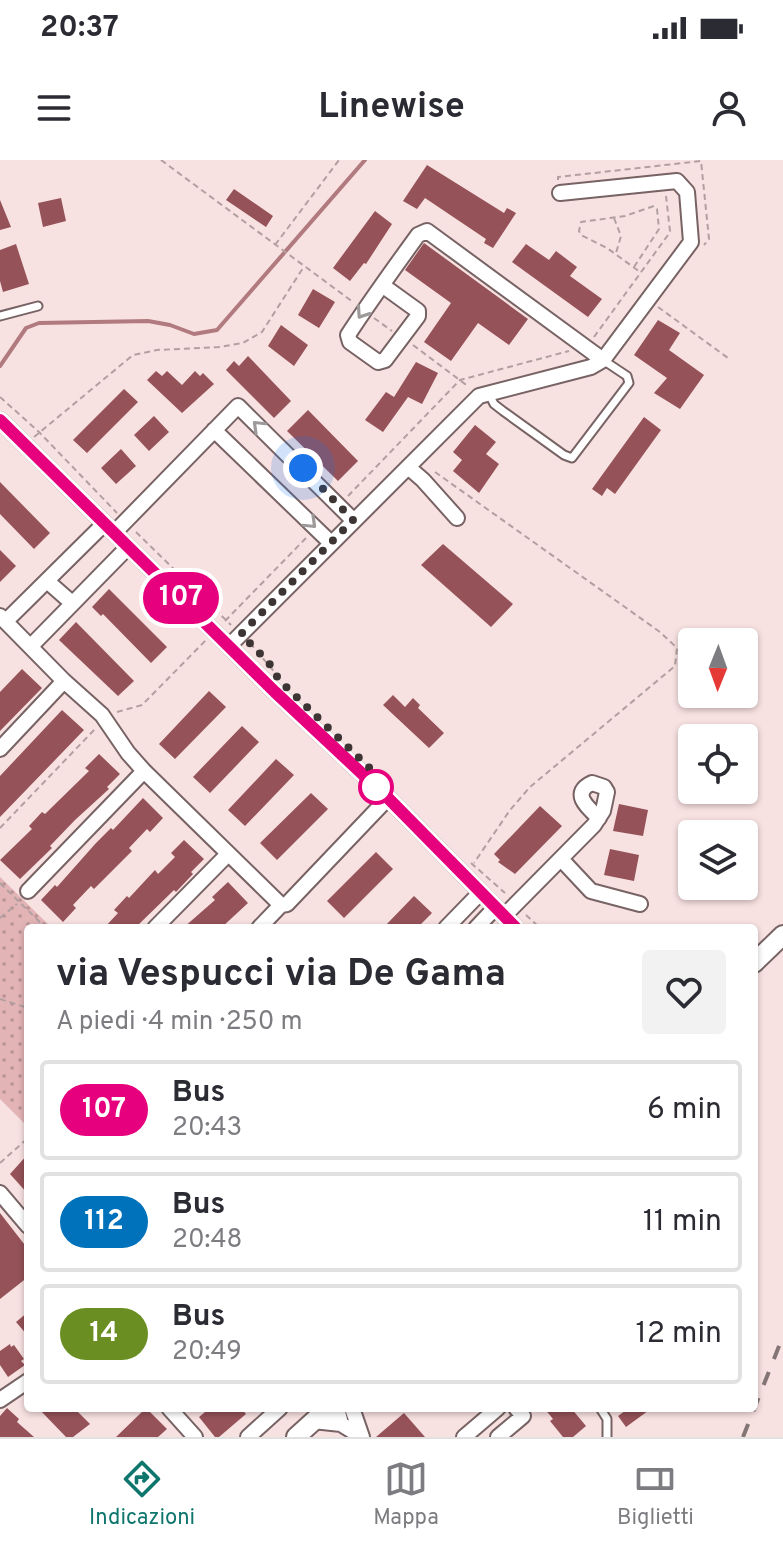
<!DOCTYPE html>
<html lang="it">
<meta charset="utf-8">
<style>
body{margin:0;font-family:Overpass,sans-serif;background:#f2f2f3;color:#2b2b33;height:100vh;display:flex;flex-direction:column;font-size:30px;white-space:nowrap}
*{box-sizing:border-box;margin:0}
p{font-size:26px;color:#7c7c81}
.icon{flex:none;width:44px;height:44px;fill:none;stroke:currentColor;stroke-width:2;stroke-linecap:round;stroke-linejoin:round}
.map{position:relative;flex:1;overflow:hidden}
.details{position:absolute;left:24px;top:764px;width:734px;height:488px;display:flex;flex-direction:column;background:#fff;border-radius:8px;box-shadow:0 2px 6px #0004}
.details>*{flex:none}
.badge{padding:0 16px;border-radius:26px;font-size:28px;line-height:52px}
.needle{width:52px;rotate:181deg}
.fabs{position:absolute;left:678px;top:468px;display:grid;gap:16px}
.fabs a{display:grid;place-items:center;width:80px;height:80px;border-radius:8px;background:#fff;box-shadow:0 2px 6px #0004;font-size:40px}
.you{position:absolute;width:40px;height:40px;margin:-20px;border:6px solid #fff;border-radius:50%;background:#1a73e8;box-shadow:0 0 0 12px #1a73e833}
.map>.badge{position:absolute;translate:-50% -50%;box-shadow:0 0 0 4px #fff}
.round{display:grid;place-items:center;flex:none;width:84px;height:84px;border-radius:8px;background:#f2f2f3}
.headline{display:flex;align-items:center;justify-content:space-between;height:136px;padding:0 32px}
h1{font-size:38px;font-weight:700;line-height:60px}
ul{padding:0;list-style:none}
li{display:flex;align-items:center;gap:24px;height:100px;margin:0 16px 12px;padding:0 16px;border:4px solid #e1e1e2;border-radius:8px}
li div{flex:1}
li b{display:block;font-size:30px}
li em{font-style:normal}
li .badge{min-width:88px;font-weight:700;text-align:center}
.status{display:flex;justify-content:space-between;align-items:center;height:56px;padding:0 40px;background:#fff;direction:ltr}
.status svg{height:22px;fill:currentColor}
header{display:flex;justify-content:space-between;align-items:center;height:104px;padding:0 32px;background:#fff;font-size:36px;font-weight:700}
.tab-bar{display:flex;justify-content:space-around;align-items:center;height:112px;border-top:2px solid #e1e1e2;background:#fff;font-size:22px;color:#7c7c81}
.tab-bar a{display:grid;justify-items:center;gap:4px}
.tab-bar .selected{color:#0f766e}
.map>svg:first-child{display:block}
</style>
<div class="status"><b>20:37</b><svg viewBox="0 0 49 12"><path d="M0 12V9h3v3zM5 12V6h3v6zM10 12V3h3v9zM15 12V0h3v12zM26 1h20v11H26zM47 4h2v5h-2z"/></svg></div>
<header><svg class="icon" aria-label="menu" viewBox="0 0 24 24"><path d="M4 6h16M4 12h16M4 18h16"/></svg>Linewise<svg class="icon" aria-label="person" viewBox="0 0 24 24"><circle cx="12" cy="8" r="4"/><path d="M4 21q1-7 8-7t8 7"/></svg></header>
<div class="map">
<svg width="783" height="1277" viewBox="0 0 783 1277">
<defs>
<pattern id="park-dots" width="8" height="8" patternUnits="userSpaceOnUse" patternTransform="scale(2)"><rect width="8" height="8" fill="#e3b4b6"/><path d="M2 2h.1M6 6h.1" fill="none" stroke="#b99395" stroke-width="1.8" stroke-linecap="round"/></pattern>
</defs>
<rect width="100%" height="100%" fill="#f8e1e1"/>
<path fill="url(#park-dots)" d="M0 717 52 768H28V967L0 939Z"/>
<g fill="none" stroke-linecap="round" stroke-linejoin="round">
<path stroke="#b07a7e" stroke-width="4" d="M0 206 26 168 39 163 148 161 170 165 194 174 217 170 365 0"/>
</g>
<path fill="#955258" d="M427 5 504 53 507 48 516 53 493 88 484 83 486 79 425 38 417 49 403 41Z
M234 29 273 56 266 67 226 40Z
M61 38 66 61 43 67 38 43Z
M0 40 11 67 0 70Z
M375 51 392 64 366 104 364 103 350 121 333 108Z
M424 83 528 159 509 185 478 163 451 201 424 182 451 143 405 110Z
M16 84 29 124 3 132 0 121V90Z
M526 84 549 100 556 91 577 107 570 116 602 139 588 157 512 102Z
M313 129 335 142 319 168 298 155Z
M658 160 680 173 669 190 704 215 680 249 654 233 667 218 634 195Z
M281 165 308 185 294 206 268 186Z
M248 196 291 241 274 258 226 210 234 201 239 206Z
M416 202 438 213 422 244 408 237 383 272 365 260 386 232 394 237Z
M156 211 162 216 167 211 182 225 195 211 200 216 203 213 214 224 182 253 147 220Z
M124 229 138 242 87 293 73 280Z
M308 250 358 301 338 321 287 271Z
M154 256 169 272 149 291 134 275Z
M644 257 661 270 615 334 607 328 602 336 592 329Z
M475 265 496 282 486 294 499 304 479 333 453 311 462 300 453 292Z
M121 289 136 306 116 324 101 308Z
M0 322 50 373 34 389 0 354Z
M443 384 513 444 491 467 421 405Z
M0 390 16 406 0 422Z
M109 429 167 487 151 503 103 454 101 456 92 447Z
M76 462 134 521 118 536 59 480Z
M22 509 42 528 0 571V532Z
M209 531 226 547 175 599 159 584Z
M393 535 405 547 413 538 420 545 418 548 444 573 429 588 383 545Z
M62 550 84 570 0 657V616Z
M242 566 259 582 210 633 193 617Z
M99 594 120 614 107 627 109 629 75 660 50 686 52 688 20 719 0 700 32 669 29 666 42 652 45 654 89 611 85 608Z
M276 599 294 615 245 666 228 650Z
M311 633 328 649 277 700 260 683Z
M143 638 163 658 150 672 147 669 129 688 132 691 94 729 91 726 73 745 76 748 63 762 41 740 55 725 57 727 96 683 111 668 113 670Z
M619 644 648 650 643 676 613 671Z
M540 646 562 666 515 714 498 702 500 700 494 694Z
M184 680 204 699 191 712 193 714 176 732 174 730 135 768H104L118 753 114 750 127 736 129 738 155 710 158 714 175 697 171 693Z
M610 689 639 695 634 721 604 715Z
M376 692 393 709 344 758 327 741Z
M228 722 248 743 221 768H183L215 740 212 737Z
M414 736 432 753 417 768H383Z
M28 994V1034L10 1014Z
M0 1053 28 1089V1117L0 1139Z
M28 1152V1176L16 1162Z
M10 1184 11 1187 14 1185 24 1199 21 1201 25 1205 8 1217 0 1205V1191Z
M7 1248 19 1259 17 1262 34 1277H0V1256Z
M38 1248H74L90 1264 73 1277H66Z
M146 1248 167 1269 158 1277H116Z
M210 1248H241L246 1254 219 1277H215L199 1257Z
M544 1248H571L586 1266 573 1277H563L550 1261 553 1259Z
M629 1248H652L626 1267 618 1256Z
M404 1253 425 1277H376Z"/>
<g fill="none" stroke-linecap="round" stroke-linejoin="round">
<g stroke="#786364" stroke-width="11">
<path id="lane" d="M0 156 38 146
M489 234 494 244 503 251 564 295 572 298 629 223 627 216 603 200
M600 1248 607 1259V1277"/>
</g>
<g stroke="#786364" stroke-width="18">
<path id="street" d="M382 125 418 151V156L385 200 378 202 350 182 348 175C370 141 394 108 418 75L427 71 603 200
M0 260 275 532 388 638 516 768
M214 270 331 383
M408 307 423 320 457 358
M114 373 238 246 353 360
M47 421 72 443
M0 456 64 521 102 555 128 593 144 611 281 745
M6 461 104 364
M230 485 479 236 591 207 603 200 691 82 687 32 677 21 560 33
M31 486 128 387
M0 589 64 521
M561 699 591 731 640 744
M28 731 144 611
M504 756 594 665 603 651 607 632 604 627 592 623C570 633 588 648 599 658
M155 768 227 695
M259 768 281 745 287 744 388 638
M446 768 480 733
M476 768 495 748
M0 1033 28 1066
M0 1240 28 1221
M169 1248 195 1277
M337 1248 341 1264
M352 1248 362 1277
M313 1261 341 1264 362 1277
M248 1277 280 1248
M464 1277 498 1248
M498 1277 523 1256 516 1248"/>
</g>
<g stroke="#786364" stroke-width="22">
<path id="secondary" d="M754 803 783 775
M296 1277 328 1248"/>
</g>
<path stroke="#b2a0a0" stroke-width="2" stroke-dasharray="6 4" stroke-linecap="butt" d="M161 0 353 142
M558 20V17L701 1 709 79 704 85
M614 58 621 76 616 93
M275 85 339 0
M634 107 659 69 657 49 654 46 625 56 581 62 579 71 581 75 607 88 640 112
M658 147 728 198
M374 158 392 171
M594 177 668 75 670 71 666 36
M413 185 469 227
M0 237 39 272 117 353
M34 277 133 195 157 190 219 187 243 183 262 172 303 108
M435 312 660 472 677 488 675 506 530 627 510 650 474 703
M348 336 460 220 569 191
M136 372 231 465
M225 461 307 377
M250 483 277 515
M117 552 142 545 206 480
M0 668 96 568
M471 703 505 733
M0 723 46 768
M526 755 540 768
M0 758 17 744
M0 839 28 848
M0 1003 28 978
M122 1248H126"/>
<use href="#lane" stroke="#fff" stroke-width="7"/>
<use href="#street" stroke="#fff" stroke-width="14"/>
<use href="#secondary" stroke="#fff" stroke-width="18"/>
<path stroke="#837575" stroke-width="4" stroke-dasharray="14 14" stroke-linecap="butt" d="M743 1277 783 1176"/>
</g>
<defs><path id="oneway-chevron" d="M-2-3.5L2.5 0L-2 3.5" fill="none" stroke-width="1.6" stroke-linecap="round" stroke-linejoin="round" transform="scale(2)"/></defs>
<g stroke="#9e9a9a">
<use href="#oneway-chevron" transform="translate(362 153) rotate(124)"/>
<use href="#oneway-chevron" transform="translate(258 266) rotate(-136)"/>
<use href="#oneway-chevron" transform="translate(311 363) rotate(44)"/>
</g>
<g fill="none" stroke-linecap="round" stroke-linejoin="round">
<g stroke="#fff" stroke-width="18">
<path id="line" d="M0 260 275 532 388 638 516 768"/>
</g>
<use href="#line" stroke="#e6007e" stroke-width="12"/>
<path stroke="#3d3434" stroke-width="8" stroke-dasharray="0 14.4" d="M303 308 353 360 241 474 269 503 279 520 386 624 376 627"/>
</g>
<circle fill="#fff" stroke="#e6007e" stroke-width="4" cx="376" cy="627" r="16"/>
</svg>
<div class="fabs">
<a><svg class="needle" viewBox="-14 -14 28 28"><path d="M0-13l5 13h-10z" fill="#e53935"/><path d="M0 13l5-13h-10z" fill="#7c7c81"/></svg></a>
<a><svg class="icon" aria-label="locate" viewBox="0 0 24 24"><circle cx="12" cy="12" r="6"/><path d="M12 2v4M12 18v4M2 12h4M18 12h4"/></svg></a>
<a><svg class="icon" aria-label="layers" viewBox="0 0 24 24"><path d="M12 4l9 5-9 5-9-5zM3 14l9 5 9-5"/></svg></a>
</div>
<div class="you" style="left:303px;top:308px"></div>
<b class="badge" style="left:181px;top:438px;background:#e6007e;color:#fff">107</b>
<section class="details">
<div class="headline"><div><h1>via Vespucci via De Gama</h1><p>A piedi · 4 min · 250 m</p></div><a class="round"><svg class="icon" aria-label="heart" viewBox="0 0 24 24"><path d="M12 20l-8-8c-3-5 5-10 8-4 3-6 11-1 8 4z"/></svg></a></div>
<ul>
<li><span class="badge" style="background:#e6007e;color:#fff">107</span><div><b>Bus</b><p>20:43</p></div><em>6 min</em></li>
<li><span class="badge" style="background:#0072bc;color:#fff">112</span><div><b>Bus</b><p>20:48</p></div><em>11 min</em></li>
<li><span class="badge" style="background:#6b8e23;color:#fff">14</span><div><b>Bus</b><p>20:49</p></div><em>12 min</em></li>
</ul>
</section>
</div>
<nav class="tab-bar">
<a class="selected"><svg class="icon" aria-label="directions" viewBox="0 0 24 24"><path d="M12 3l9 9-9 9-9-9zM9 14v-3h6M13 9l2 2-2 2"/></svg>Indicazioni</a>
<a><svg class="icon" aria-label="map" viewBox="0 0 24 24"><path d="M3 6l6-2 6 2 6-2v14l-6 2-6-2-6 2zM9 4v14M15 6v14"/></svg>Mappa</a>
<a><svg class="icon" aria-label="tickets" viewBox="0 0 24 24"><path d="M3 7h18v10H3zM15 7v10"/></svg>Biglietti</a>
</nav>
